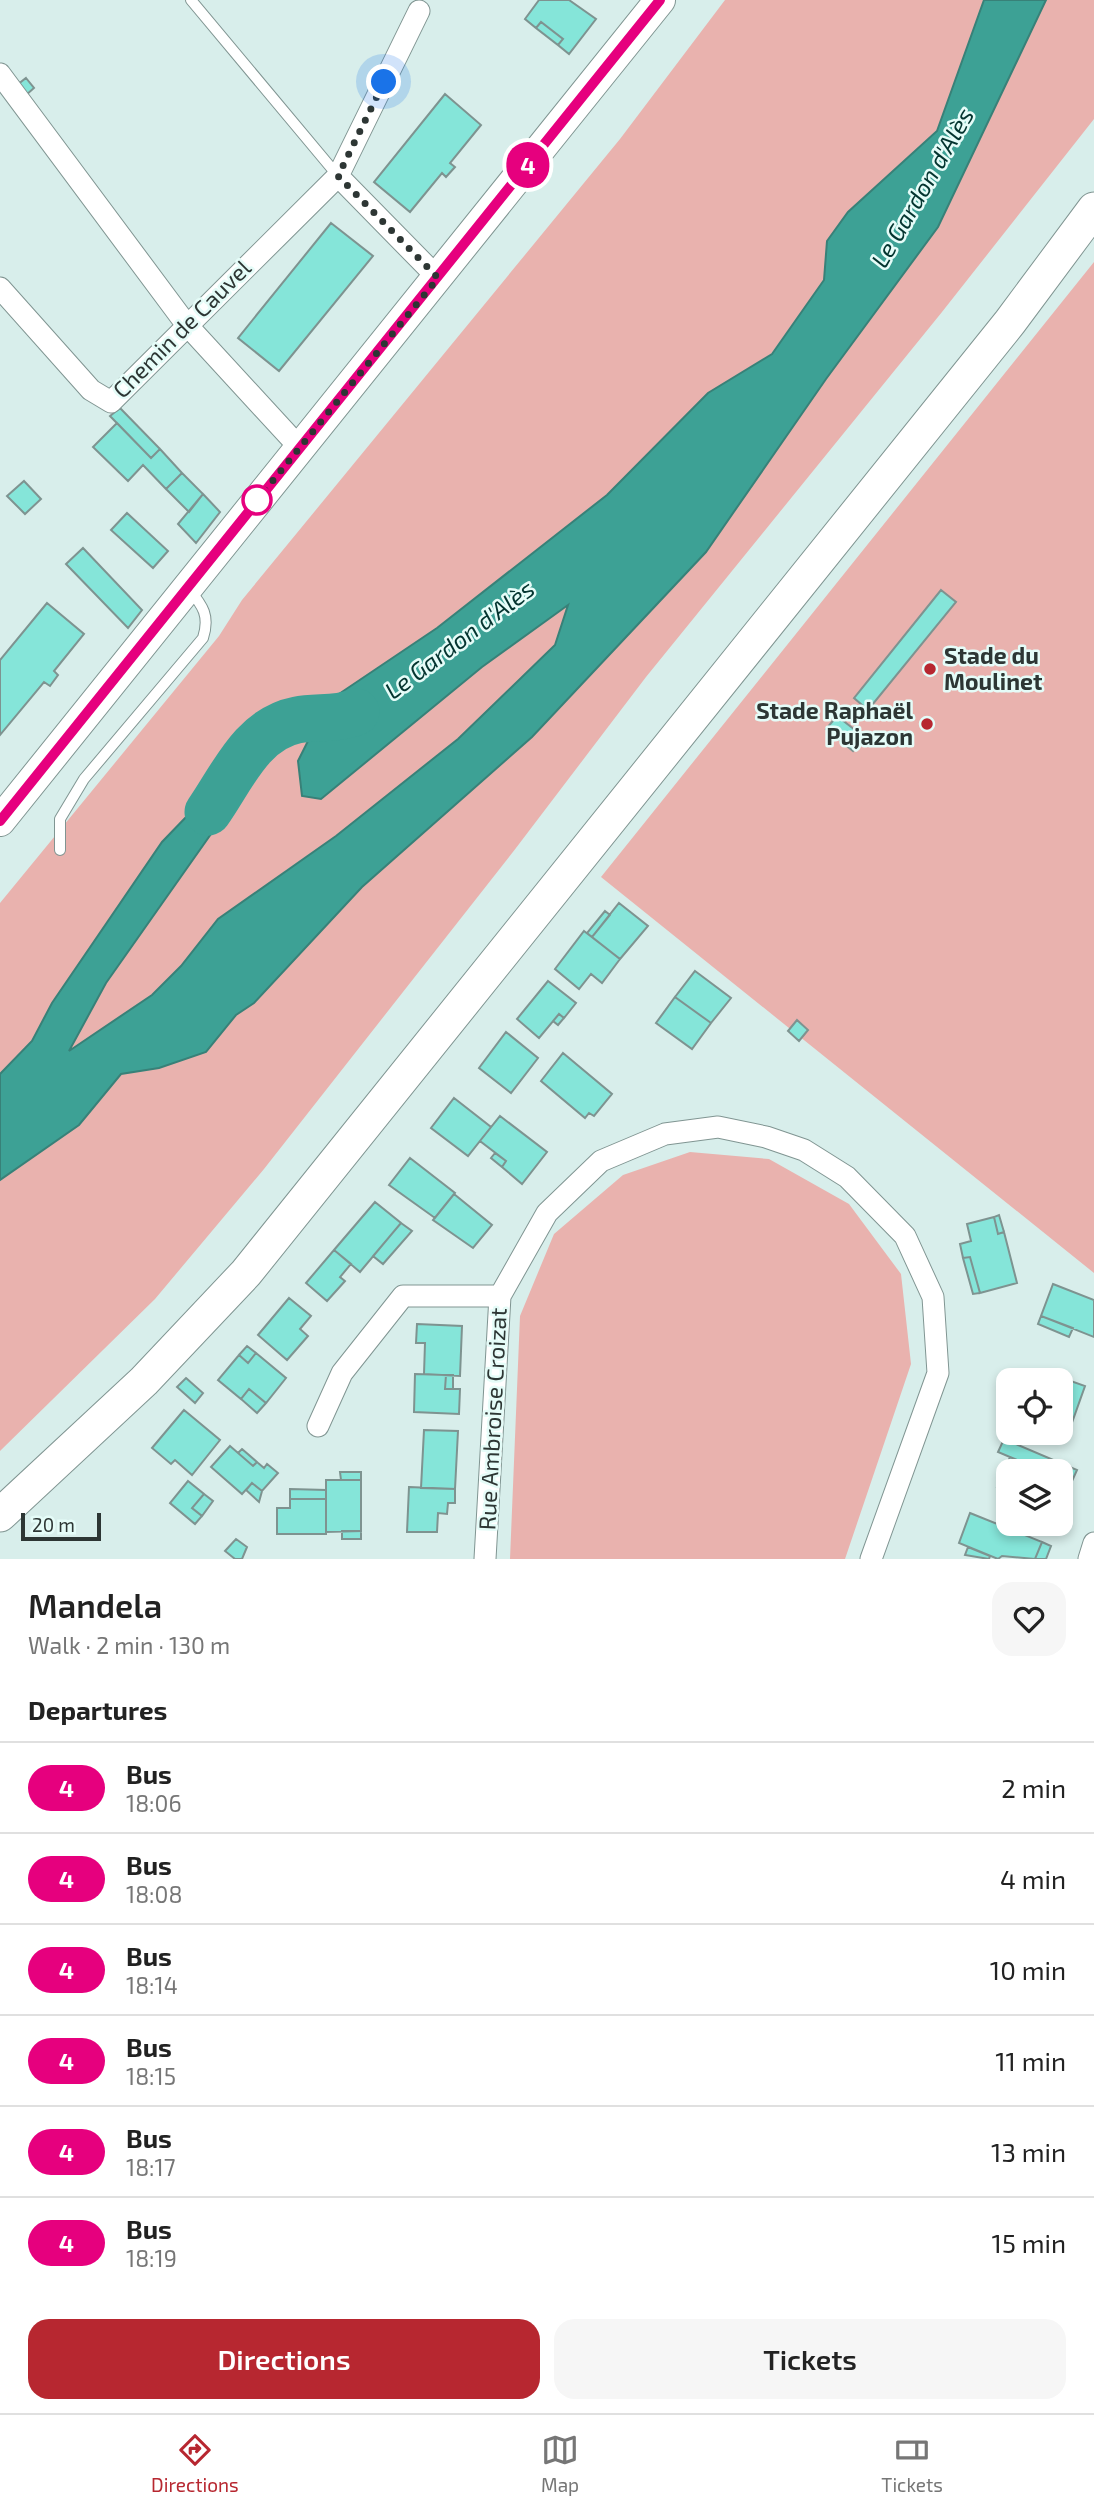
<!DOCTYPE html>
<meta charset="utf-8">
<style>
body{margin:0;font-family:"Exo 2",sans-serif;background:#f6f6f6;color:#222;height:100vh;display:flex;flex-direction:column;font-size:26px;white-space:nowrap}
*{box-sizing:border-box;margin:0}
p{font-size:23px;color:#767676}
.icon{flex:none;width:38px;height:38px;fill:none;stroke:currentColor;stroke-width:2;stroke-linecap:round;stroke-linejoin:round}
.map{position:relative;height:1559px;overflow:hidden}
.sheet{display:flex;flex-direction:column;background:#fff;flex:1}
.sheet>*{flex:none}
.badge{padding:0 14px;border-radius:23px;font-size:24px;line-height:46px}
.fabs{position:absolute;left:996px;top:1368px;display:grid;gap:14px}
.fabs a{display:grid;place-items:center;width:77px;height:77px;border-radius:14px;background:#fff;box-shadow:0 4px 10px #0003;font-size:35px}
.scale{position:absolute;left:21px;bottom:18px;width:80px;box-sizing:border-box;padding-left:7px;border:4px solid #2d3634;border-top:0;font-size:19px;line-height:24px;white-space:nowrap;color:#2d3634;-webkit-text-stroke:5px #e5fcf8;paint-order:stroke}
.you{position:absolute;width:35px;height:35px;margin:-18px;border:5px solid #fff;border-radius:50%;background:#1a73e8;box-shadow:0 0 0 10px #1a73e833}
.map>.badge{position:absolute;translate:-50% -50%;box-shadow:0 0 0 4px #fff}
h2{padding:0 28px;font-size:26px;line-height:63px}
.round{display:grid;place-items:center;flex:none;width:74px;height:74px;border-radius:21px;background:#f6f6f6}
.head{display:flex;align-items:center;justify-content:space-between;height:119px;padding:0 28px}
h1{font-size:33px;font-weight:600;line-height:52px}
.primary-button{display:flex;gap:14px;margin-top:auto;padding:14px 28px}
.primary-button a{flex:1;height:80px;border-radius:21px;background:#b72730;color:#fff;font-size:28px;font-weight:600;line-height:80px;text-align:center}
.primary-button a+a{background:#f6f6f6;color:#222}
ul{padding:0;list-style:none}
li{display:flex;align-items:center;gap:21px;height:91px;padding:0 28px;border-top:2px solid #e0e0e0}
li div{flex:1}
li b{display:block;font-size:26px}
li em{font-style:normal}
li .badge{min-width:77px;font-weight:700;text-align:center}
.tab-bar{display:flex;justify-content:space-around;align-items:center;height:98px;border-top:2px solid #e0e0e0;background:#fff;font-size:19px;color:#767676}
.tab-bar a{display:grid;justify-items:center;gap:4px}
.tab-bar .on{color:#b72730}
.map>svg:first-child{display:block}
</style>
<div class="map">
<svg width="1094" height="1559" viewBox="0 0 1094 1559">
<rect width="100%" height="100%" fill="#d8eeeb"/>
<path fill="#e9b2ae" d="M725 0H984L937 131 848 212 827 241 824 280 771 354 708 393 607 495 437 628 324 704 295 720 313 730 298 761 482 667 569 604 555 645 458 739 336 836 285 871 152 995 68 1052 106 983 218 824 241 760 162 842 52 1003 32 1041 0 1074V903L219 636 242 600 620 139Z
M1046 0H1094V119L942 312 646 677 516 848 264 1169 155 1299 0 1451V1180L79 1125 121 1074 159 1068 206 1052 236 1015 254 1003 362 887 532 737 706 552 826 379 938 227Z
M1094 262V1273L601 877Z
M690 1152 769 1159 849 1204 901 1274 911 1364 845 1559H510L520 1316 554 1234 623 1175Z"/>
<path fill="#3da195" stroke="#388178" stroke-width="2" d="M984 0H1046L938 227 826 379 706 552 532 737 362 887 254 1003 236 1015 206 1052 159 1068 121 1074 79 1125 0 1180V1074L32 1041 52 1003 162 842 243 758 218 824 106 983 69 1051 152 995 181 966 218 919 336 836 458 739 555 645 568 605 482 667 321 799 302 796 298 761 313 731 294 720 324 704 437 628 607 495 708 393 772 354 824 280 827 241 848 212 937 131Z"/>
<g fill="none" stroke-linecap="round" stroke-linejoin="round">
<path stroke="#3da195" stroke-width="47" d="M208 812C232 778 251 729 297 720 316 716 338 720 356 712"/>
</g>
<path fill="#85e5d9" stroke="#7e9390" stroke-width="2" d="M539 0H569L596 19 569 54 558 45 563 39 541 22 536 28 525 19Z
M541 22 563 39 558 45 536 28Z
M26 78 34 88 25 96 17 85Z
M445 94 481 125 450 163 455 167 446 177 442 173 410 212 374 182Z
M331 223 373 256 279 371 238 338Z
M120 408 160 449 151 458 110 416Z
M117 423 151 458 160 449 182 473 166 489 143 465 128 481 93 447Z
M182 473 203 494 189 512 166 489Z
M24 481 41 499 25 514 7 496Z
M203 494 220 512 196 543 178 524Z
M127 513 168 551 153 568 111 530Z
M83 548 142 610 128 628 66 564Z
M941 590 956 602 868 710 854 698Z
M47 603 84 634 54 671 58 675 50 686 44 682 0 735V660Z
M837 716 864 737 853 751 826 729Z
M619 903 648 926 620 959 592 937Z
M605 911 610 915 592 937 587 933Z
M584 931 620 959 602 983 591 974 579 989 555 969Z
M695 971 731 998 711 1023 675 997Z
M548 981 576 1003 564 1018 559 1014 539 1038 517 1019Z
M675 997 711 1023 692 1049 656 1023Z
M559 1014 564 1018 558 1025 553 1021Z
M797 1020 808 1030 799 1041 788 1031Z
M506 1032 538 1058 511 1093 479 1068Z
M563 1053 612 1094 594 1116 589 1113 585 1118 541 1081Z
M454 1098 491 1127 468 1156 431 1128Z
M500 1116 547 1152 522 1184 502 1167 506 1161 480 1141Z
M495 1153 506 1161 502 1167 491 1158Z
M410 1158 455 1193 435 1218 389 1185Z
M454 1194 492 1225 473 1248 433 1220Z
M375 1202 401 1223 360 1272 334 1250Z
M999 1215 1004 1232 998 1234 994 1217Z
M994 1217 998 1234 1004 1232 1017 1283 980 1293 970 1257 963 1258 960 1244 971 1241 967 1224Z
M401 1223 412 1231 383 1264 373 1256Z
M334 1250 351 1264 340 1277 345 1281 327 1301 306 1283Z
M970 1257 980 1293 973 1294 963 1258Z
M1053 1284 1094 1300V1337L1041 1316Z
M289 1298 311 1316 300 1329 308 1336 287 1360 258 1335Z
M1041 1316 1073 1328 1069 1337 1038 1324Z
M417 1324 462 1326 460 1376 424 1374 425 1343H416Z
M247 1346 256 1353 248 1363 239 1355Z
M256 1353 286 1378 266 1403 249 1389 241 1399 218 1380 239 1355 248 1363Z
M1040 1370 1085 1386 1069 1431 1060 1428V1381H1036Z
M415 1374 446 1375 445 1389H460L459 1414 414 1412Z
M446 1375H453V1389H445Z
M186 1378 203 1393 195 1403 177 1387Z
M249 1389 266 1403 257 1413 241 1399Z
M184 1410 220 1440 192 1475 175 1460 171 1464 152 1448Z
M424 1430 458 1431 455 1489 421 1488Z
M1004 1439 1077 1470 1063 1501 1060 1500V1472H1013L1017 1460 998 1452Z
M230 1446 253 1466 257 1462 264 1468 267 1464 278 1473 262 1491 252 1483 242 1494 211 1467Z
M242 1449 257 1462 253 1466 238 1453Z
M1010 1457 1017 1460 1013 1472H1008L1005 1491 997 1487Z
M340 1472H361V1480H341Z
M326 1480H361V1531L326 1532Z
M188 1481 204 1494 192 1508 202 1516 195 1524 170 1503Z
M252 1483 262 1491 259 1502 246 1490Z
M409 1487 455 1489V1503H448L447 1514 438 1513 437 1532H407Z
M290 1489 326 1490V1499H290Z
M204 1494 213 1501 202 1516 192 1508Z
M290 1499H326V1534H277V1508H290Z
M970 1513 1042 1542 1035 1559 1002 1556 998 1559 959 1543Z
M342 1531H361V1539H342Z
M236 1539 247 1547 242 1559H235L225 1551Z
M1042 1542 1051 1546 1046 1559H1035Z
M968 1547 990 1556 989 1559 965 1555Z"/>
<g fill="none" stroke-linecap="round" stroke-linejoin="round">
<g stroke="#809592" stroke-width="12">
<path id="lane" d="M191 0 338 176
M60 850V819L84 779 203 638C210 616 203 606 189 589"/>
</g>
<g stroke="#809592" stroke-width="23">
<path id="street" d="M0 74 186 324 300 448
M338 176 438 278
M0 288 91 390 111 402 338 176 419 11
M318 1426 342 1373 403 1296H500
M485 1559 500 1296 547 1213 601 1161 665 1134 718 1127 766 1137 804 1150 847 1177 905 1236 933 1297 938 1373 871 1559
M1089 1559 1094 1543"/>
</g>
<g stroke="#809592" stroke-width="32">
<path id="secondary" d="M0 821 660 0"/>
</g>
<g stroke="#809592" stroke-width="35">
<path id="primary" d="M0 1515 144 1381 246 1273 1010 322 1094 209"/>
</g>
<use href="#lane" stroke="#fff" stroke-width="10"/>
<use href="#street" stroke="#fff" stroke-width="21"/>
<use href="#secondary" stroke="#fff" stroke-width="30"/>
<use href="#primary" stroke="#fff" stroke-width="33"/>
</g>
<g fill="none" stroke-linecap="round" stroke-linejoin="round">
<g stroke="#fff" stroke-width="16">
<path id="line" d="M0 821 660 0"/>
</g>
<use href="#line" stroke="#e6007e" stroke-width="10"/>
<path stroke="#2d3634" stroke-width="7" stroke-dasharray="0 12.6" d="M257 500 438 278 338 176 384 82"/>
</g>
<circle fill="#fff" stroke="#e6007e" stroke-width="3.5" cx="257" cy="500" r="14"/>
<g fill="#b72730" stroke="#e5fcf8" stroke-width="2.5">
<circle cx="930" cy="669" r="7"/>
<circle cx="927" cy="724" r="7"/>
</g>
<g text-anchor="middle" stroke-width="5" stroke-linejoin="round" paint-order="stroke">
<g font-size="23" fill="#2d3634" stroke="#e5fcf8">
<text transform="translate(182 329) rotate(-45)" y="8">Chemin de Cauvel</text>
<text transform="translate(493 1419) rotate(-87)" y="8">Rue Ambroise Croizat</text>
</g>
<g font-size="23" font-weight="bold" fill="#2d3634" stroke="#e5fcf8" text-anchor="start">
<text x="944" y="664">Stade du<tspan x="944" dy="26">Moulinet</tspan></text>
<text x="913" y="719" text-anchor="end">Stade Raphaël<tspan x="913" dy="26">Pujazon</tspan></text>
</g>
<g font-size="24" font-style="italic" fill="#03342f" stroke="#e5fcf8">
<text transform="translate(923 188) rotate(-60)" y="8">Le Gardon d'Alès</text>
<text transform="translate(460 640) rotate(-37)" y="8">Le Gardon d'Alès</text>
</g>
</g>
</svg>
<div class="fabs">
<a><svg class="icon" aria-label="locate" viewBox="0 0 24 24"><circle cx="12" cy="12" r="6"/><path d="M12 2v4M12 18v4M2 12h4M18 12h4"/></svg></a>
<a><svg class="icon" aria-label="layers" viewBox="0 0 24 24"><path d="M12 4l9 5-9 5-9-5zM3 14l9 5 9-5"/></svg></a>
</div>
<div class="scale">20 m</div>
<div class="you" style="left:384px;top:82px"></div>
<b class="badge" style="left:528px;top:165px;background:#e6007e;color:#fff">4</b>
</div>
<section class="sheet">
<div class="head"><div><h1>Mandela</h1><p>Walk · 2 min · 130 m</p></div><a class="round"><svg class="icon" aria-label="heart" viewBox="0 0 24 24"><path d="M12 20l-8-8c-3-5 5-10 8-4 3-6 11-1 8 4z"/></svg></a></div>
<h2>Departures</h2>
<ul>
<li><span class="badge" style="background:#e6007e;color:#fff">4</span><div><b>Bus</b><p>18:06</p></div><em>2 min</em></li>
<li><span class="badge" style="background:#e6007e;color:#fff">4</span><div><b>Bus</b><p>18:08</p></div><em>4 min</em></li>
<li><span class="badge" style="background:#e6007e;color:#fff">4</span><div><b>Bus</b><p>18:14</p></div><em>10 min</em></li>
<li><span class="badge" style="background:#e6007e;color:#fff">4</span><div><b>Bus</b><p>18:15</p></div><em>11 min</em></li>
<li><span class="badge" style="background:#e6007e;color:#fff">4</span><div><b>Bus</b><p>18:17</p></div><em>13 min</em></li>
<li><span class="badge" style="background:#e6007e;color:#fff">4</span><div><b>Bus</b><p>18:19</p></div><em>15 min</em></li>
</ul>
<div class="primary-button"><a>Directions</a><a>Tickets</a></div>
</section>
<nav class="tab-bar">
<a class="on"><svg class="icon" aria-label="directions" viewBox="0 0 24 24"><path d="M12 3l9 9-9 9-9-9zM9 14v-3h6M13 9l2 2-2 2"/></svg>Directions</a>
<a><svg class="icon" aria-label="map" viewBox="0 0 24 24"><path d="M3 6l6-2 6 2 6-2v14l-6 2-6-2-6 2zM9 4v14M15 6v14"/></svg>Map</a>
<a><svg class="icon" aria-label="tickets" viewBox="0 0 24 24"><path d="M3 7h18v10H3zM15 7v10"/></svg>Tickets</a>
</nav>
